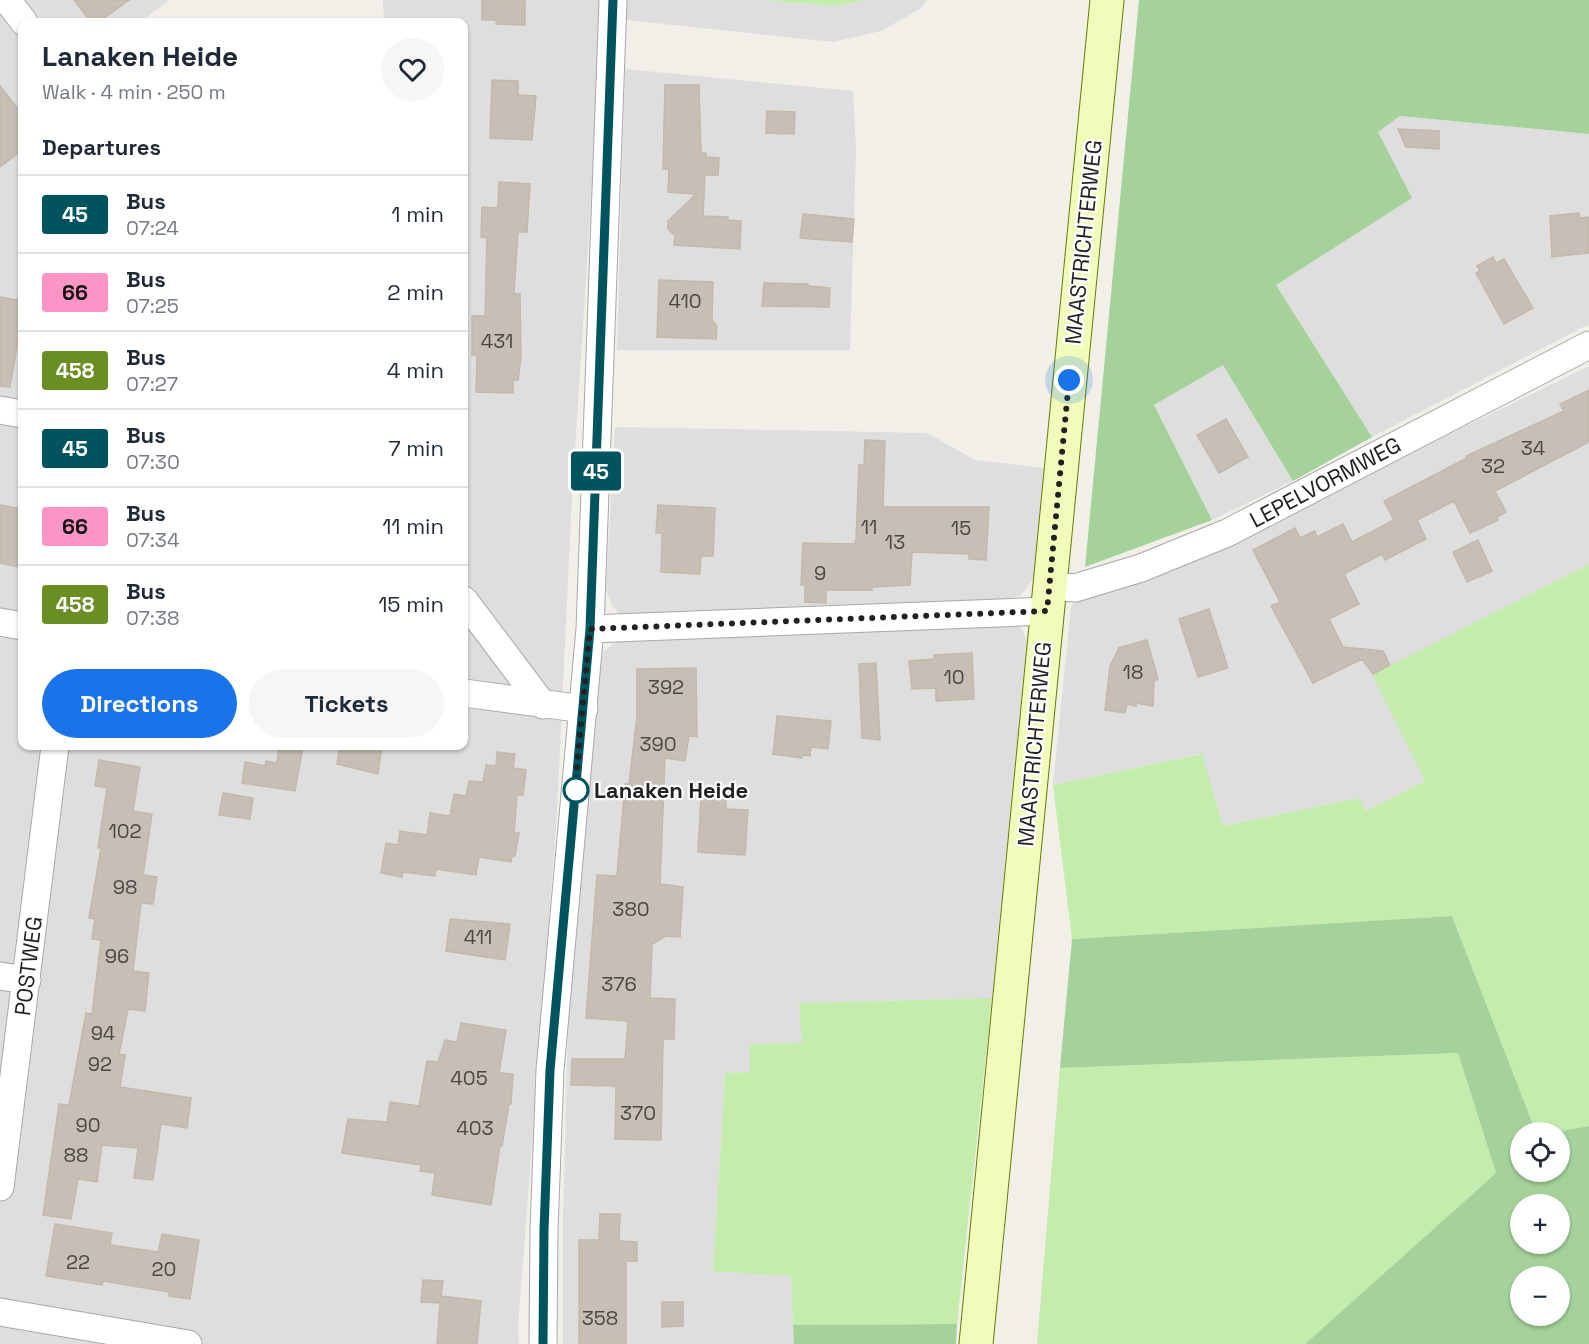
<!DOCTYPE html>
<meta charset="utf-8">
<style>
body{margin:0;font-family:"Space Grotesk",sans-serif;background:#f6f6f7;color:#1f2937;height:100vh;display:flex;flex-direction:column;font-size:22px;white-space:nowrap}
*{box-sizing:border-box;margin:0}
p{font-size:20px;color:#747a83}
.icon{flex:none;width:33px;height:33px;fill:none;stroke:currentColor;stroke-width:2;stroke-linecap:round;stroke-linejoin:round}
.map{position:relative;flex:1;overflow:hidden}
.drawer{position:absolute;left:18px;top:18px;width:450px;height:732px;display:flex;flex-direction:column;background:#fff;border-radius:12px;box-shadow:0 2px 4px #0004}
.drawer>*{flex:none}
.badge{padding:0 12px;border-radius:4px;font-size:21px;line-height:39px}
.controls{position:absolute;left:1510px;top:1122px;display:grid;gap:12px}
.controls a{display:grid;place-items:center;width:60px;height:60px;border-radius:50%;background:#fff;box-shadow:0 2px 4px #0004;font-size:30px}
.you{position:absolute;width:30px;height:30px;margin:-15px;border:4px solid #fff;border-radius:50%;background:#1a73e8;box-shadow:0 0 0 9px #1a73e833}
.map>.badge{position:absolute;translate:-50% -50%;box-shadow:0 0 0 3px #fff}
h2{padding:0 24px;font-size:22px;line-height:54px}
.round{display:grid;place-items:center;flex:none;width:63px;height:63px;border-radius:32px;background:#f6f6f7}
.overview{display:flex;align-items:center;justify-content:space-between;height:102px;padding:0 24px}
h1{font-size:28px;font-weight:600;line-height:45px}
.cta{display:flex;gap:12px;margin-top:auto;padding:12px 24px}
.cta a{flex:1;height:69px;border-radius:36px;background:#1a73e8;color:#fff;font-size:24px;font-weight:600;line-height:69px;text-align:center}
.cta a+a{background:#f6f6f7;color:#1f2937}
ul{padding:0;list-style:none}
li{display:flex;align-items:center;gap:18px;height:78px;padding:0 24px;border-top:2px solid #e0e1e3}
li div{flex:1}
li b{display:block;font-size:22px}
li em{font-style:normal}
li .badge{min-width:66px;font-weight:700;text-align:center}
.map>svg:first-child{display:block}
</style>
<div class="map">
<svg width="1589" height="1344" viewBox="0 0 1589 1344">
<rect width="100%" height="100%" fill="#f1efe7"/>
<path fill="#dfdede" d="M0 0H170L140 22H22V746H464V22H384L383 0H604L572 496 557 812 518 1328 519 1344H0Z
M628 0H761L836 6 867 0H927L920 9 881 31 834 42 626 20Z
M625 69 853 91 856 148 850 350H617Z
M1400 116 1589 134V324L1372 437 1276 285 1411 198 1377 132Z
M1223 365 1293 481 1212 520 1154 405Z
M1589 366V564L1373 675 1425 781 1366 811 1359 798 1223 826 1201 754 1053 785 1071 607 1080 594 1154 578Z
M615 427 927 433 975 460 1051 469 1035 576 1021 595 1003 602 625 620 612 606 606 591Z
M1014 622 1022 630 1027 641 992 998 799 1003 803 1043 750 1044 751 1072 725 1073 713 1270 791 1276 794 1344H563V1217L568 1025 602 653 620 638Z"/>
<path fill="#c4ecac" d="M761 0H867L836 6Z
M1589 564V1126L1557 1132H1536L1452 916 1072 939 1053 785 1202 754 1223 826 1359 798 1366 811 1425 781 1372 675Z
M992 998 957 1324 793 1325 791 1276 713 1271 725 1073 750 1072V1044L802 1043 799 1003Z
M1458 1053 1496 1173 1305 1344H1037L1060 1068Z"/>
<path fill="#a5d29b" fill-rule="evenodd" d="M1139 0H1589V134L1400 116 1378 132 1412 198 1276 285 1372 437 1293 481 1223 365 1154 405 1212 520 1085 567Z
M1452 916 1536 1132H1521V1172H1560V1132H1557L1589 1126V1344H1305L1496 1173 1458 1053 1060 1068 1072 939ZM1521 1204H1560V1244H1521ZM1521 1276H1560V1316H1521Z
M957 1324 956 1344H794L793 1325Z"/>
<path fill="#c7bfb6" stroke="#c4b8a9" stroke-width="1.5" d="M74 0H129L99 22H91Z
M482 0H525V25L496 24 497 20H482Z
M492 80 518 81V95L536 96 532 140 490 138Z
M665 85H699L701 153H706V157L719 158 718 175H705L703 216 728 217V220L741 221 740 249 674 245 675 236 668 229V221L696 194 668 192 669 169H663Z
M0 86 22 114V150L0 167Z
M767 111 795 112 794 134 766 133Z
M1398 129 1439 131V149L1406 147Z
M499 182 530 184 527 232H518L514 294H520L521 357 518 380H513V393L476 392 477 355H472V316H485L487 238 481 237 482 207 498 208Z
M1579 213 1580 218 1589 217V253L1552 257 1550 216Z
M803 214 854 219 852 242 800 238Z
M1493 257 1496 263 1504 259 1533 308 1504 324 1476 273 1480 271 1477 266Z
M659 280 713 282 712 320 717 326 716 339 657 337Z
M764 283 808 284V286L830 288 829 307 762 306Z
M0 297 22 301V316L10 387 0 386Z
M1589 390V442L1495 491 1506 512 1497 517 1498 520 1470 533 1454 501 1417 520 1426 539 1385 560 1382 554 1344 574 1359 604 1329 619 1343 647 1383 651 1390 665 1373 674 1362 659 1313 683 1271 606 1280 602 1253 550 1295 528 1300 538 1315 531 1317 537 1343 524 1352 542 1394 520 1384 501 1467 458 1466 456 1564 411 1560 404Z
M1226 419 1248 457 1219 473 1197 435Z
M865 440 885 441 883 507H989L986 560 969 559V554L912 552 910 585 872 587V590H826V603L805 602V585H801L803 543 854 544 856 540 859 465H864Z
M0 505 22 509 19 567 0 563Z
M658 505 715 508 713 556H701L700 574 661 572 662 533H656Z
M1478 540 1492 571 1467 582 1453 552Z
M1209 609 1228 668 1198 677 1179 619Z
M1147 640 1158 679 1154 681 1153 706 1136 703V706L1127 704 1125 713 1105 710 1110 666 1119 648Z
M972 653 974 699 936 701V688L912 689 909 661 934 659V655Z
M876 663 880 740 862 738 859 664Z
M696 668 697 737 689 736 685 761 665 758 660 884 683 887 680 937 666 936 652 944 650 998 675 999 674 1039H663L661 1140 615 1139 616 1086 571 1085 572 1059H625L628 1021 586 1018 597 875 617 876 625 784H629L637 716V669Z
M777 716 831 721 828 749 811 747 810 756 803 755 802 758 773 754Z
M279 746H303L295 791 242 783 245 762 265 766 266 761 277 763Z
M340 746H382L378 774 337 764Z
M497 752 515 754 513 768 526 770 523 795H517L514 833H519L515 856H512L511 862 479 857 476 875 436 869 435 876 403 872 402 877 381 873 386 843 398 845 400 831 427 835 430 813 450 816 454 794 466 796 469 781 483 782 486 765 496 766Z
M99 760 140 767 133 811 152 814 143 875 157 877 153 904 141 903 133 971 149 973 145 1011 128 1009 119 1054 125 1055 120 1087 191 1098 187 1128 161 1124 153 1180 134 1178 138 1148 102 1145 97 1182 78 1179 71 1219 43 1215 59 1104 69 1105 86 1013 92 1014 101 940 92 939 95 919 89 918 101 848H98L107 788 95 786Z
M223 793 253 798 250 819 219 815Z
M701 797 726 799V809L748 810 745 855 698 852Z
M450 919 510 924 505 960 446 951Z
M461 1023 506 1030 499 1073 513 1074 511 1104H509L502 1146H500L491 1205 432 1195 435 1173 420 1171 421 1165 342 1153 348 1119 387 1122 390 1102 419 1106 427 1061 438 1062 445 1040 457 1042Z
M600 1214H620L619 1241 637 1242V1261H626V1344H579V1240H599Z
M55 1224 112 1233 110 1245 158 1252 162 1234 199 1240 190 1299 169 1296V1292L103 1281 102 1285 46 1276Z
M423 1280 443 1281 441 1296 481 1301 477 1344H437L440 1303 421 1302Z
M662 1302H683V1326L662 1327Z"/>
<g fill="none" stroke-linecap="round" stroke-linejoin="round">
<g stroke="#a8a8a8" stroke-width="29">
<path id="street" d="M7 0 24 22
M0 410 22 414
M1049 586 1075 588 1141 568 1227 533 1589 345
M464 600 543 705
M0 622 22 626
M590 629 1047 611
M464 693 584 709
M0 976 27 980
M0 1187 55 746
M0 1312 188 1344
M543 1344 544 1230 550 1070 590 629 613 0"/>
</g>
<g stroke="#627e01" stroke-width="35">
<path id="secondary" d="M976 1344 1107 0"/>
</g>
<use href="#street" stroke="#fff" stroke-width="27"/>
<use href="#secondary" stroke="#f1fcbb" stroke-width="33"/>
</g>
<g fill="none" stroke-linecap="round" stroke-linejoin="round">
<g stroke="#fff" stroke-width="14">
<path id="line" d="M543 1344 544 1230 550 1070 590 629 613 0"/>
</g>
<use href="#line" stroke="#005460" stroke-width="9"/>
<path stroke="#212121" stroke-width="6" stroke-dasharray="0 10.8" d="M576 790 574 800 590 629 1047 611 1069 380"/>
</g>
<circle fill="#fff" stroke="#005460" stroke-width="3" cx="576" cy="790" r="12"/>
<g text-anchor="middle" stroke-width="4.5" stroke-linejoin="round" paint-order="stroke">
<g font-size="20" fill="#4a4846">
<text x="685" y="308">410</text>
<text x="497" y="348">431</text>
<text x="1533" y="455">34</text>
<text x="1493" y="473">32</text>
<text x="869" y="534">11</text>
<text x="961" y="535">15</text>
<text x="895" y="549">13</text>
<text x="820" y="580">9</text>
<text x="1133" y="679">18</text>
<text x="954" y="684">10</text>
<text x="666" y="694">392</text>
<text x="658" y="751">390</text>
<text x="125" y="838">102</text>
<text x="125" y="894">98</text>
<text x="631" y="916">380</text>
<text x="478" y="944">411</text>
<text x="117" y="963">96</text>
<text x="619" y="991">376</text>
<text x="103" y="1040">94</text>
<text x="100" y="1071">92</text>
<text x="469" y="1085">405</text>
<text x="638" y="1120">370</text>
<text x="88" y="1132">90</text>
<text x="475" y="1135">403</text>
<text x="76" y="1162">88</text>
<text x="78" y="1269">22</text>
<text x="164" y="1276">20</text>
<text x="600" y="1325">358</text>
</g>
<g font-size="22" fill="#212121" stroke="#fff">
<text transform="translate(1083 242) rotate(-84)" y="8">MAASTRICHTERWEG</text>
<text transform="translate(1325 482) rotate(-28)" y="8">LEPELVORMWEG</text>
<text transform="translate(1034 744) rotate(-85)" y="8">MAASTRICHTERWEG</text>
<text transform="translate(28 966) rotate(-83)" y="8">POSTWEG</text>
</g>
<g font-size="22" font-weight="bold" fill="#212121" stroke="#fff" text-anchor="start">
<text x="594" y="798">Lanaken Heide</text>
</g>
</g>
</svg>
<div class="controls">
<a><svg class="icon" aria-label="locate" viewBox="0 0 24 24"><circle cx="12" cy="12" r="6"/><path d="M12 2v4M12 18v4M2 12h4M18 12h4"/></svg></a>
<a>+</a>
<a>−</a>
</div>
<div class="you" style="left:1069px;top:380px"></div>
<b class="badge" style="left:596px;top:471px;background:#005460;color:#fff">45</b>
<section class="drawer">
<div class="overview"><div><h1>Lanaken Heide</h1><p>Walk · 4 min · 250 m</p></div><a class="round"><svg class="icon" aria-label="heart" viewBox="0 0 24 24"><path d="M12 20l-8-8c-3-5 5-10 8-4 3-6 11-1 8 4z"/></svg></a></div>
<h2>Departures</h2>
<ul>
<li><span class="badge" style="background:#005460;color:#fff">45</span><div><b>Bus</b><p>07:24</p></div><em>1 min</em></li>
<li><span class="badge" style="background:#fc95c5;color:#111">66</span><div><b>Bus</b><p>07:25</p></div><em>2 min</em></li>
<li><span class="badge" style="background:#6b8e23;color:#fff">458</span><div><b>Bus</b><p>07:27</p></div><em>4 min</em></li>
<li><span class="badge" style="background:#005460;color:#fff">45</span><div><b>Bus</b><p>07:30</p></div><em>7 min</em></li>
<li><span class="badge" style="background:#fc95c5;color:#111">66</span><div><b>Bus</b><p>07:34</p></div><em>11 min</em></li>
<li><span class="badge" style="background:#6b8e23;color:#fff">458</span><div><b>Bus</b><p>07:38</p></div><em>15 min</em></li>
</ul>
<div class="cta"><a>Directions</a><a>Tickets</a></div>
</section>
</div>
